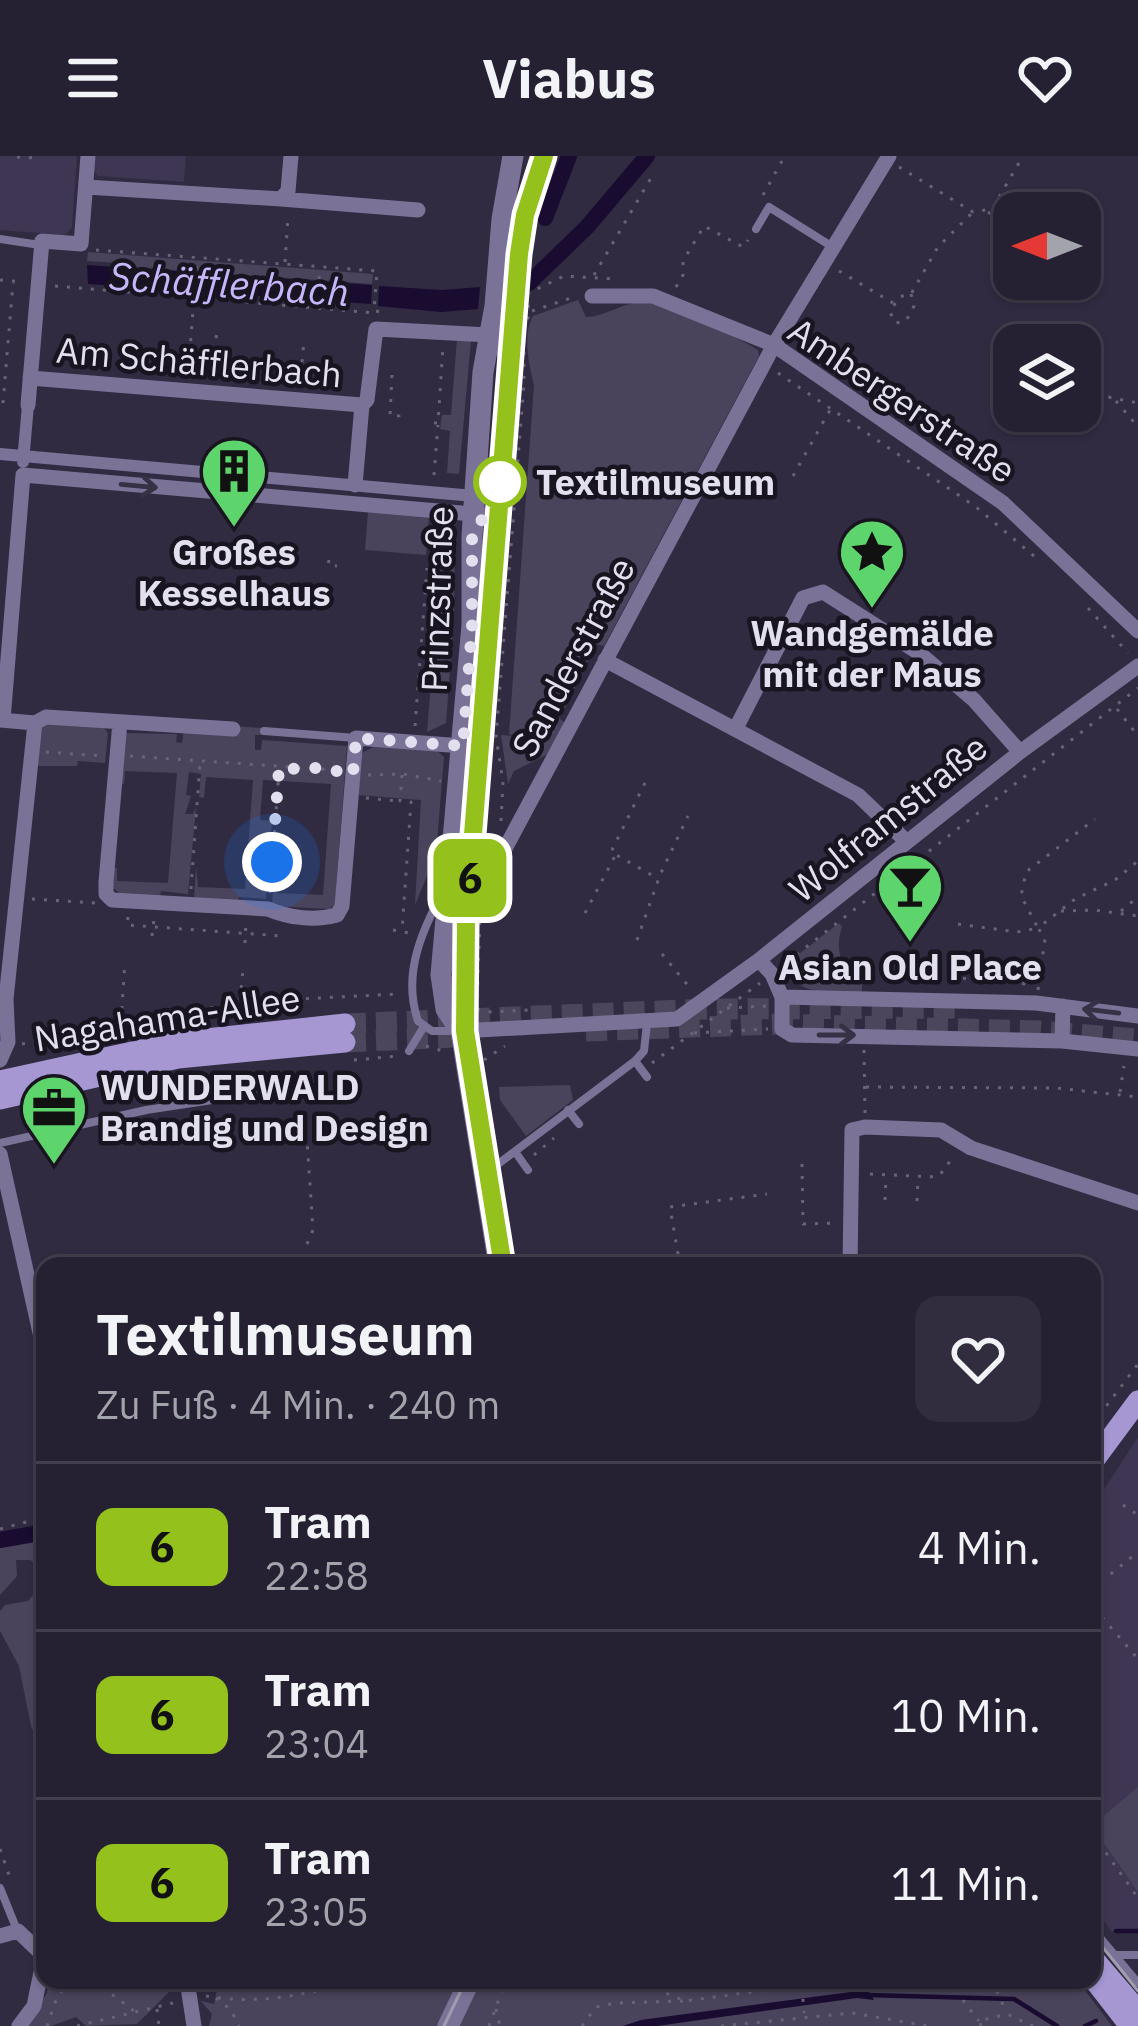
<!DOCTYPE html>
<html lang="de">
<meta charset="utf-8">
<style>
body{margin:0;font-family:"IBM Plex Sans",sans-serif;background:#312d3e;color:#f1f3f6;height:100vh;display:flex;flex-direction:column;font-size:45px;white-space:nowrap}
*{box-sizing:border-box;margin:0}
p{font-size:39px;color:#a3a3ac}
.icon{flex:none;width:66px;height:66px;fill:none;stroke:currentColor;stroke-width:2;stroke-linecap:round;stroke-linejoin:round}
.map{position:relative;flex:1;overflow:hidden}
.sheet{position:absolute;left:36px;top:1101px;width:1065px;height:732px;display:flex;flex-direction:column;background:#252032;border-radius:24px;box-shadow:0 3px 9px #0004,0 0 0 3px #423e4d}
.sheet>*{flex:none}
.badge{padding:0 24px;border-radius:18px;font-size:42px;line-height:78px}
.needle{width:78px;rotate:270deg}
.tools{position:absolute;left:993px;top:36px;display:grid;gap:24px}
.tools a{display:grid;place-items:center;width:108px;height:108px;border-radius:24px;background:#252032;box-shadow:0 3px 9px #0004,0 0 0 3px #423e4d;font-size:60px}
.you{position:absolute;width:60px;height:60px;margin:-30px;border:9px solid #fff;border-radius:50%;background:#1a73e8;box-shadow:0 0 0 18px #1a73e833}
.map>.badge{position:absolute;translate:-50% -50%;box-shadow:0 0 0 6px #fff}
.round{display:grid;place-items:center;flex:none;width:126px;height:126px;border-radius:24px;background:#312d3e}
.head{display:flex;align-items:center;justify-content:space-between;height:204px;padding:0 60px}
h1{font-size:57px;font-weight:700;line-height:90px}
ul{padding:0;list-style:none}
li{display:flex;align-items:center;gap:36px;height:168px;padding:0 60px;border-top:3px solid #423e4d}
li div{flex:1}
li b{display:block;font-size:45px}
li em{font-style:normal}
li .badge{min-width:132px;font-weight:700;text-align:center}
header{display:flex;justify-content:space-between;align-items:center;height:156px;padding:0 60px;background:#252032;font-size:54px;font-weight:700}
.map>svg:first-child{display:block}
</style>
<header><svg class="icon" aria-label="menu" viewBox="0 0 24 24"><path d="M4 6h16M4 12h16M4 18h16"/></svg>Viabus<svg class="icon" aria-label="heart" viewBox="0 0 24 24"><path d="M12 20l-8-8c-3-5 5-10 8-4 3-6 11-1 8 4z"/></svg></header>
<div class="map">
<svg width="1138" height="1870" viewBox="0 0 1138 1870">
<rect width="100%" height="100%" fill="#312b42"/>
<path fill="#3e3652" d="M0 0H77L72 71 69 75 65 79 0 74Z
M95 0H186L184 26 98 20 94 14Z
M1138 1281V1774L1111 1775 1092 1748V1352Z"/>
<path fill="#49435c" d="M88 96 373 118 372 128 120 110 119 107 87 105Z
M578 144 586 161C604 161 622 147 641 146 673 146 731 178 758 194L759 200 604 490 596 488 563 556 553 557 565 567 548 598 514 615 508 628 501 579 514 580 509 578 534 229C529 208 522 180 533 160Z
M457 183 471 184 459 318 447 317 450 275 440 273 442 259H451Z
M368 356 429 360 426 399 365 394Z
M445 361 455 362 454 457 446 567 427 576Z
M43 568 102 569 108 577 105 607 78 605 77 610H36Z
M234 570 263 572 262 579H255V594H261L262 584 347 590 335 747 330 753 272 750 274 716H277L276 737 323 739 331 628 263 624 260 664 272 665 266 743 239 741 238 747 194 744 196 710 198 731 245 733 253 624 206 621 204 642 199 641 201 618 189 616 186 639 191 640 185 658H193L196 651 188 738 161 735 160 741 120 738 111 730 112 712H117V725L168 727 177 617 125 615 124 628 118 627 125 577 177 578 176 586 182 587 184 573Z
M375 590 437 595 444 601 436 698 415 749 421 644 358 639 362 597Z
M839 767 842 771C834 795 841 812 862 826V837C835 836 803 841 788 817L790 805Z
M570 929 573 944 526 980 500 944 499 931Z
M20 1379 45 1381V1603L31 1570 19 1510 0 1475V1455L5 1449 28 1445 41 1429V1413L30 1404H16L17 1420 0 1439V1386Z
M1138 1631V1736L1092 1670Z
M48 1824H171L173 1832 137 1868 86 1870 76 1861 51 1870H26L47 1837Z
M219 1824H1077L1112 1870H209L212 1858 201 1845 214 1848Z"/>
<path fill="#190c30" d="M87 109 372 129 371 148 88 128Z
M379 130 442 134 480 131 478 153 441 156 378 150Z
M858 1835 869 1836 874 1844 857 1842 657 1870H623L641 1864Z"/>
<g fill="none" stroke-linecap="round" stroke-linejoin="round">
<path stroke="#190c30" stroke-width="4.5" d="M1116 1775H1138
M867 1839 1014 1843 1057 1870
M1085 1870 1096 1865"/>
<path stroke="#190c30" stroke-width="16" d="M545 62 569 0
M529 127 587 71 647 0
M0 1384 45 1376"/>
<path stroke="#4c465c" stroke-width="21" stroke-dasharray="21 10" stroke-linecap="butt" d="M345 868 708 853 958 852
M586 875 776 868 1039 875 1138 883
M345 886 477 880"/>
<path stroke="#696378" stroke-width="3" stroke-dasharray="3 9" stroke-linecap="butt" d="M17 1 36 2
M899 11 973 56 992 53 1023 0
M763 39 782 5
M988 56 1005 70
M96 94 377 115 374 155 384 156
M285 106 288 61
M121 109 122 97
M196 113 197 103
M839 115 893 147
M594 119 651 22
M319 123 320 112
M0 124 22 126
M55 130 374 157
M676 131 683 119V105L704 70 743 91 748 84
M527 138 564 120 614 123
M911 138 914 150 906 165 895 167 890 156 899 141 911 138 938 91 973 56
M532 155 574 141
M124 211 126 177
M778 217 976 351 1034 400
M213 218 217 172
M392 219 390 260H399V264
M188 221 194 141
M300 230 304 184
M1116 245 1138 271
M3 247 13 127
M1080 260 1103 240 1138 247
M434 267H438L443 190
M434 319 438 269
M793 320 830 254
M329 404 328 409 337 410
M1088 452 1128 497
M1117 553 1138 580
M415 570 427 412
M46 596 103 600
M130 600 335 614
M368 619 402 618 441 625
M402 619 400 645 411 646 402 775
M645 627 611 696 657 722
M366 642 398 645
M501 665 503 626 496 581 524 227V174L530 156 525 139 530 86 538 47 556 0
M191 733 200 607
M270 737 279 615
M32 743 95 747
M1061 755 1094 754 1138 760
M1121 755 1138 741
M585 757 615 700
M128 761 127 769 282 780
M958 768 1017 776 1038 772 1021 740 1026 716 1095 663
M393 774 409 777
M152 780 154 763
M637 784 660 719 688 660
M245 787 246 765
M662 798 690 832
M787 806 1138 532
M951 822 1015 824 1031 831
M1038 834 1045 783 1038 772 1075 743 1115 724 1138 705
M240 844 243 814
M727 852 766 850
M477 853 487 856 529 854
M477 853 481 731
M121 865 125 805
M694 877 768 873
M22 888 240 846 398 838
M426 890 446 896
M864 894 865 957
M354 904 398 900
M484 904 505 890
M652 907 760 827
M866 931 1056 932 1138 941
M1120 936 1124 910
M534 999 554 982
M802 1008 803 1068 837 1067
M870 1018 936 1021 947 1012 951 1000
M885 1044 886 1022
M917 1045 918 1023
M307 1088 313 1074 307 984
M463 1110 475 1104 479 1097
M680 1110 670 1051 767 1038
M1092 1269 1138 1208
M1123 1349 1138 1359
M0 1373 45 1361
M1092 1433 1138 1396
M1092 1455 1101 1460 1138 1503
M1092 1677 1138 1742
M0 1693 11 1725
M93 1824 134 1855
M633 1824 685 1845 840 1824
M850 1824 962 1830V1824
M992 1824 1006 1856
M802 1831 804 1857
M962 1832 964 1846 979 1865
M206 1840C257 1849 308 1839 358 1824
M216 1842 231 1854 239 1870
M157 1853 159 1870
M496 1853 500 1870
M47 1870 57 1841 71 1824
M77 1870 173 1847
M489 1870 506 1824
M582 1870 596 1851 616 1847 683 1845
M721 1870 852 1857 928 1870
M981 1870 979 1865 1007 1858 1033 1870"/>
<path stroke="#7b7297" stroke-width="8" d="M756 73 769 51 831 90
M0 83 40 89
M479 369 495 342 506 206 494 188
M264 575 356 582
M451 720 463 767 461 875H432L418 865C400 812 427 766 451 720Z
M409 895 423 872
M635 905 647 921
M568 954 579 968
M0 987 146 954 313 929
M516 997 528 1014
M490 1014 635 905 644 895 647 867
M0 1732 17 1774
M1092 1772 1138 1827
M1116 1799H1138"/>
<path stroke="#7b7297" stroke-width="12" d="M0 298 474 340
M23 306 28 249"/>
<path stroke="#7b7297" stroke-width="15" d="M86 31 281 43 288 35 291 0
M281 43 418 54
M592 140H653L774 189 1003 347 1138 475
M30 222 362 249
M28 249 42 85 81 88 88 0
M355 329 362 249 367 244 376 173 489 179
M605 504 858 639 906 685
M0 564 35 567 6 843 8 886 0 904
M3 564 23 319 473 358
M120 566 106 726V738L112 744 268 753C289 762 315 765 337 759L342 750 356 582 463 590
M35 567 46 561 233 573
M736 572 803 442 823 436 919 497 974 544 1020 596
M491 719 774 189 889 0
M759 804 772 818 782 841
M1138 860 1036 847 782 841V873L792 879 1062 885 1138 893
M461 875 677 863 759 804 1020 596 1138 510
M1062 885 1063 850
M0 998 45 1199
M850 1110 852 974 865 971 941 974 971 992 1138 1047
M0 1780 18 1775 43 1799
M187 1824 194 1870
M19 1870 34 1850 45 1797"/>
<path stroke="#7b7297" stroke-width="21" d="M499 1110 461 875 446 853 441 819 472 469V380L483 216 495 150 502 63 513 0
M448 1870 470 1824"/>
<path stroke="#a697d3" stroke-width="21" d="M0 925 178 886 345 868
M0 943 178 902 345 886
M1092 1307 1138 1245
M1092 1801 1138 1855
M1092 1821 1130 1870"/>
<path stroke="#a09cae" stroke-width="3" d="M503 1110 465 875 466 768 519 98 525 59 544 0
M1092 1778 1138 1835
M444 1870 466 1824"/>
</g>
<defs><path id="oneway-shaft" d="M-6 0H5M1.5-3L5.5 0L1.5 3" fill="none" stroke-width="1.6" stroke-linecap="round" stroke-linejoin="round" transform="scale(3)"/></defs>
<g stroke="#363144">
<use href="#oneway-shaft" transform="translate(139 330) rotate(5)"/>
<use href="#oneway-shaft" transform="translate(1101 855) rotate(-173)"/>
<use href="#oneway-shaft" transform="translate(837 879)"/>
</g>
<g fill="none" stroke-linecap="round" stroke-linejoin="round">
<g stroke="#fff" stroke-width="27">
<path id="line" d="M503 1110 465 875 466 767 519 98 525 59 544 0"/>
</g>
<use href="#line" stroke="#94c11c" stroke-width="18"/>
<path stroke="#e2dfee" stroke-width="12" stroke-dasharray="0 21.6" d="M272 706 279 613 320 612 353 618 356 582 463 590 472 470V380L495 342 496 326H500"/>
</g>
<defs>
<g id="building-pin" transform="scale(3.45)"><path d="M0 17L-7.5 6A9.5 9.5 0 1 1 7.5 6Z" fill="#5ed56c" stroke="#181520"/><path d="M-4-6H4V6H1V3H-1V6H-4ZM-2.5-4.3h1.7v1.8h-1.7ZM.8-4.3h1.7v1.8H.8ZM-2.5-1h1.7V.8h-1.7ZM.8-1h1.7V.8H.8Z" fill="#111"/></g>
<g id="sight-pin" transform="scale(3.45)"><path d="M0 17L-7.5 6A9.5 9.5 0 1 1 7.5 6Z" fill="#5ed56c" stroke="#181520"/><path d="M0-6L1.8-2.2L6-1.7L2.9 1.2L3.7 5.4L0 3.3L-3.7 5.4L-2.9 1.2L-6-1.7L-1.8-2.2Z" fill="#111"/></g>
<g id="bar-pin" transform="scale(3.45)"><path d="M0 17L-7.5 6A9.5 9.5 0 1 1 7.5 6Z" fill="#5ed56c" stroke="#181520"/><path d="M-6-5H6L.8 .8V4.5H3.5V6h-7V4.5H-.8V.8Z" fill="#111"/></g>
<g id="office-pin" transform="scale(3.45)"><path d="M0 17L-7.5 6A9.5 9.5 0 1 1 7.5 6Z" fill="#5ed56c" stroke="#181520"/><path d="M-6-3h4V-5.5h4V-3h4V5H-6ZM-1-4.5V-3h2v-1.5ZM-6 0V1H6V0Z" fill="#111"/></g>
</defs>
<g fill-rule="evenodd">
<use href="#building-pin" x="234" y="315"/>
<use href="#sight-pin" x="872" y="396"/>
<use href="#bar-pin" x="910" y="730"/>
<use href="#office-pin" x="54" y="952"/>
</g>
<circle fill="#fff" stroke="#94c11c" stroke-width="6" cx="500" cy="326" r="24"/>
<g text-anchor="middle" stroke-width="9" stroke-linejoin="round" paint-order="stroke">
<g font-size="36" fill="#e2dfee" stroke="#181520">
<text transform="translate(199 206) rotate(5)" y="13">Am Schäfflerbach</text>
<text transform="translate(902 244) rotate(34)" y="13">Ambergerstraße</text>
<text transform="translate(437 443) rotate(-88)" y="13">Prinzstraße</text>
<text transform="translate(573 501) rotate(-62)" y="13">Sanderstraße</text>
<text transform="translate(888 662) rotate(-39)" y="13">Wolframstraße</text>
<text transform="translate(167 862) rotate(-9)" y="13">Nagahama-Allee</text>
</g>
<g font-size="36" font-weight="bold" fill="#e2dfee" stroke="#181520" text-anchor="start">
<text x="536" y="339">Textilmuseum</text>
</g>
<g font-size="36" font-weight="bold" fill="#e2dfee" stroke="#181520">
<text x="234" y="409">Großes<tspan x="234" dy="41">Kesselhaus</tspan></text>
<text x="872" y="490">Wandgemälde<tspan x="872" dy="41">mit der Maus</tspan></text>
<text x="910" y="824">Asian Old Place</text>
<text x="100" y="944" text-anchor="start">WUNDERWALD<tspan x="100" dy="41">Brandig und Design</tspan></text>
</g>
<g font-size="39" font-style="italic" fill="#c8b6fc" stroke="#181520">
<text transform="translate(229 128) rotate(4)" y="14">Schäfflerbach</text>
</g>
</g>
</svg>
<div class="tools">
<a><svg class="needle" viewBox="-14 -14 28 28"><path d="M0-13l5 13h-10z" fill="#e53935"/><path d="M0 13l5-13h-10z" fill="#a3a3ac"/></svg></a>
<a><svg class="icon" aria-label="layers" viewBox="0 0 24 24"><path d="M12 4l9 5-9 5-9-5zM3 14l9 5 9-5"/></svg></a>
</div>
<div class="you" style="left:272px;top:706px"></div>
<b class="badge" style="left:470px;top:722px;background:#94c11c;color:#111">6</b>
<section class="sheet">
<div class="head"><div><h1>Textilmuseum</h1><p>Zu Fuß · 4 Min. · 240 m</p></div><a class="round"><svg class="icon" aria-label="heart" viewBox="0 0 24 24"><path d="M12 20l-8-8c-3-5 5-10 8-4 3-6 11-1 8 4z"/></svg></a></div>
<ul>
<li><span class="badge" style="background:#94c11c;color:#111">6</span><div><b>Tram</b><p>22:58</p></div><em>4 Min.</em></li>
<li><span class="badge" style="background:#94c11c;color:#111">6</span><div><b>Tram</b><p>23:04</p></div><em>10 Min.</em></li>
<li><span class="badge" style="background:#94c11c;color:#111">6</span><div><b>Tram</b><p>23:05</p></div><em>11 Min.</em></li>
</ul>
</section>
</div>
